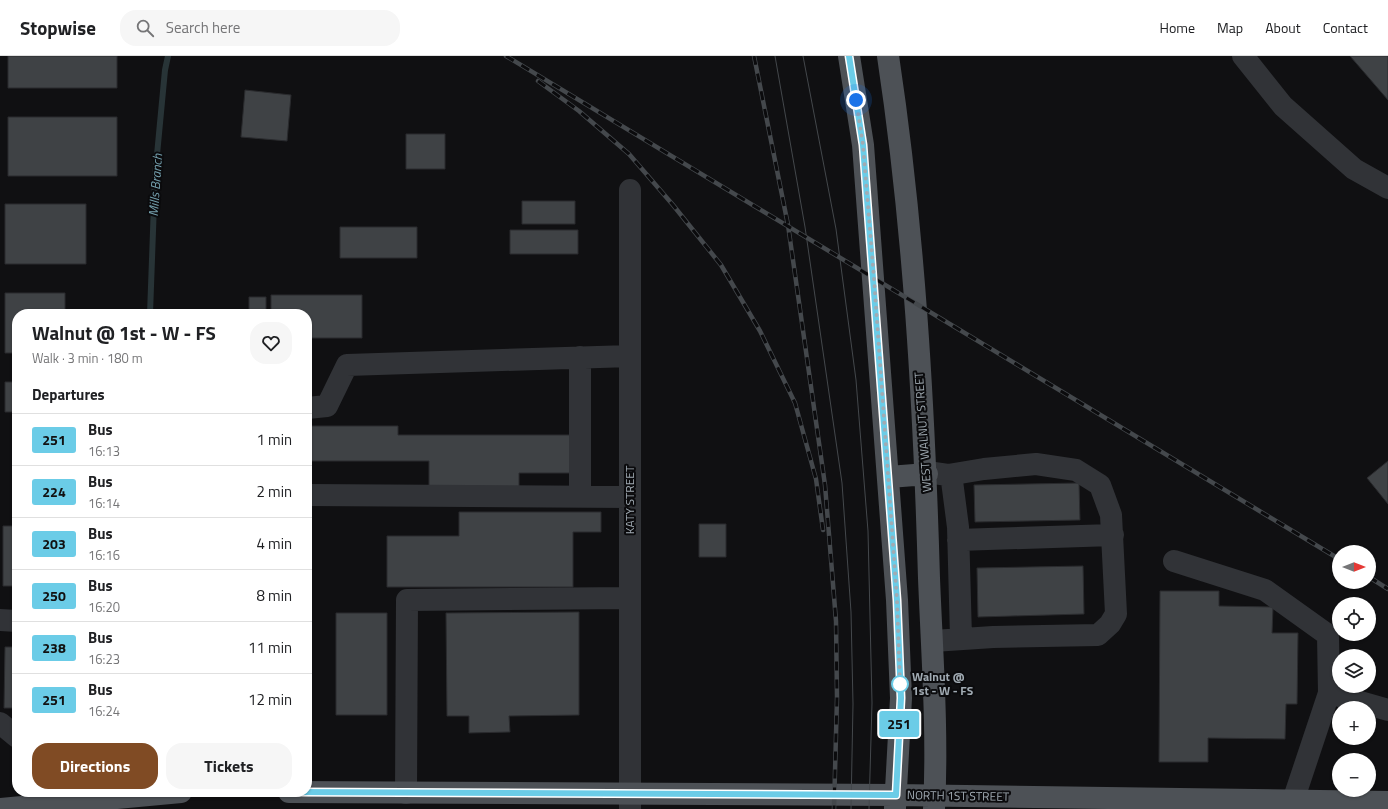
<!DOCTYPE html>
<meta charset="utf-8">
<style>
body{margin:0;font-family:"Titillium Web",sans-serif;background:#f6f6f6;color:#202124;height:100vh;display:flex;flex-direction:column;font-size:15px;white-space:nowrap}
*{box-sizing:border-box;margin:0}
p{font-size:13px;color:#757577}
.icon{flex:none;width:22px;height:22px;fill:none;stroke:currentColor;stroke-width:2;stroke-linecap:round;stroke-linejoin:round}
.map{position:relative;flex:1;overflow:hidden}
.side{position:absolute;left:12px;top:253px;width:300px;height:488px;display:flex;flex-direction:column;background:#fff;border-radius:16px;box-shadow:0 1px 3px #0004}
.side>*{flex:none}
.badge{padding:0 8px;border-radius:3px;font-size:14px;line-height:26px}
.needle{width:26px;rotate:90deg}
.buttons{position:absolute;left:1332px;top:489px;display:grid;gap:8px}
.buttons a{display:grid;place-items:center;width:44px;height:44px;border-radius:50%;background:#fff;box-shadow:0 1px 3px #0004;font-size:20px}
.you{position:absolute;width:20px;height:20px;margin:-10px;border:3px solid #fff;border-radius:50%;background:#1a73e8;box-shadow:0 0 0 6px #1a73e833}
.map>.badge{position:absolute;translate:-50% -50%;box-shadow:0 0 0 2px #fff}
h2{padding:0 20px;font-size:15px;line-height:36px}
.round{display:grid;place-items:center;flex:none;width:42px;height:42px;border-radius:16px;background:#f6f6f6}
.summary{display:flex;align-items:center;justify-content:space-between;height:68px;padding:0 20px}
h1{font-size:19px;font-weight:700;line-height:30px}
.cta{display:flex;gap:8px;margin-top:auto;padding:8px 20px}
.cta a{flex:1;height:46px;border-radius:16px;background:#804b24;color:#fff;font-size:16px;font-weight:700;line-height:46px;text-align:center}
.cta a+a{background:#f6f6f6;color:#202124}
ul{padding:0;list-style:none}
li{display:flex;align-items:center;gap:12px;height:52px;padding:0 20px;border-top:1px solid #e0e0e0}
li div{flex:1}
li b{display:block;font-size:15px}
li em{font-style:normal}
li .badge{min-width:44px;font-weight:700;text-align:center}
header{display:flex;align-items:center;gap:24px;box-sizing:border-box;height:56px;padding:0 20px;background:#fff;border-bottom:1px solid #e0e0e0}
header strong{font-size:19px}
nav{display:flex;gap:22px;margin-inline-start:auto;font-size:14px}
.search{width:280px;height:36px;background:#f6f6f6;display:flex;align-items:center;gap:10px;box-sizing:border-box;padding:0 14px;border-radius:16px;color:#757577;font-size:15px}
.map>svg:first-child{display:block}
</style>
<header>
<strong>Stopwise</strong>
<div class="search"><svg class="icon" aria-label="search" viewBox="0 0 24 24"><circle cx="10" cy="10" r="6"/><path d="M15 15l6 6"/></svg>Search here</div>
<nav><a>Home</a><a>Map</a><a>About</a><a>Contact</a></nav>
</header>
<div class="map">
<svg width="1388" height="753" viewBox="0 0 1388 753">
<rect width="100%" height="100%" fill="#101012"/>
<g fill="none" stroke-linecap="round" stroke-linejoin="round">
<path stroke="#283437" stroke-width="6" d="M150 258 155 120 165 14 168 0"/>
</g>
<path fill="#3f4245" stroke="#2a2b2e" d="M8 0H117V32H8Z
M1350 0H1388V44Z
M245 34 291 39 287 85 241 81Z
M8 61H117V120H8Z
M406 78H445V113H406Z
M522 145H575V168H522Z
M5 148H86V208H5Z
M340 171H417V202H340Z
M510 174H578V198H510Z
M5 237H65V258H17V297H5Z
M271 239H362V282H307V258H271Z
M249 241H266V258H249Z
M5 326H17V356H5Z
M307 370H398V379H570V417H519V431H429V405H307Z
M1388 405V448L1367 422Z
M1079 427 1080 464 975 466 974 429Z
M459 456H601V476H573V531H387V480H459Z
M699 468H726V501H699Z
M3 470H17V530H3Z
M1083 510 1084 558 978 561 977 512Z
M1160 535H1219V550L1273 551 1272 577H1298L1297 648H1286L1285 683 1208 682V706H1159Z
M579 556V659L509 660 510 676 469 677V660H447L446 557Z
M336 557H387V659H336Z
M5 591H17V652H4Z"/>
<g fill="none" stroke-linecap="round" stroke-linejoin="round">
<path stroke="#313337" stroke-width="22" d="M1243 0 1283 50 1354 113 1388 132
M630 134V753
M580 301V440
M307 352 327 350 347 309 630 300
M934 417 948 419 952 425 958 471 961 582
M307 439 630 441
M958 484 1113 479
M1174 505 1265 534 1328 579 1329 637
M0 564 17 565
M933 585 993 581 1098 579 1110 568 1116 558 1111 459 1100 429 1076 414 1036 408 984 413 948 419
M0 667 17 681
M406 737 407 544 630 542
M1293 745 1329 637 1388 654"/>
<path stroke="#4d5156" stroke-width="22" d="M849 0 863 89 897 544 901 642 895 752
M888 0C914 172 924 347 929 522 932 598 938 676 934 753
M889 421 927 418
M289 736 896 739 1388 746
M0 753 181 736"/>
<path stroke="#44484c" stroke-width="1" d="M775 0 805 171 842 427 851 556 853 648 851 753
M803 0 836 173 856 324 868 475 872 647 869 753"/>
<g stroke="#44484c" stroke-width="4.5">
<path id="rail" d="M506 0 1339 503
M754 0 788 169 825 429 836 565 837 642 834 753
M538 25 579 55 629 98 673 149 721 209 760 275 795 347 816 423 823 474
M1369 521 1388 533"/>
</g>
<use href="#rail" stroke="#0b0b0d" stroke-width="3" stroke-dasharray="9" stroke-linecap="butt"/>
</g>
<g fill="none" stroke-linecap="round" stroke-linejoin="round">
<g stroke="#fff" stroke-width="9">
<path id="line" d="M295 736 896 739 901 642 897 544 863 89 849 0"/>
</g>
<use href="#line" stroke="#6bcce7" stroke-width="6"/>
<path stroke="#a1abb3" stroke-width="4" stroke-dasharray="0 7.2" d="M856 44 863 89 874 223 897 544 900 628"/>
</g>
<circle fill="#fff" stroke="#6bcce7" stroke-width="2" cx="900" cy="628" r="8"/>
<g text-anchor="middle" stroke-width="4" stroke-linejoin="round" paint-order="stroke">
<g font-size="12" fill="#a1abb3" stroke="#0b0b0d">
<text transform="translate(923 376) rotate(-94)" y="4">WEST WALNUT STREET</text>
<text transform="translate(630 444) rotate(-90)" y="4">KATY STREET</text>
<text transform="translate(958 740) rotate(1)" y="4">NORTH 1ST STREET</text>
</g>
<g font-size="12" font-weight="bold" fill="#a1abb3" stroke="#0b0b0d" text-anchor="start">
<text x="912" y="625">Walnut @<tspan x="912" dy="14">1st - W - FS</tspan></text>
</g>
<g font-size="13" font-style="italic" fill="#76a2b0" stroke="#0b0b0d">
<text transform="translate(155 129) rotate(-86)" y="5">Mills Branch</text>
</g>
</g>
</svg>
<div class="buttons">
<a><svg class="needle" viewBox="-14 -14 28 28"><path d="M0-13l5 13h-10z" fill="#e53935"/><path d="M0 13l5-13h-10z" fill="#757577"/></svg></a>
<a><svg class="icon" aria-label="locate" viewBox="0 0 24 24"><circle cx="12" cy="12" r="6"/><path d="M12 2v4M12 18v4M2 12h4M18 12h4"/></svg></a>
<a><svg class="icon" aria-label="layers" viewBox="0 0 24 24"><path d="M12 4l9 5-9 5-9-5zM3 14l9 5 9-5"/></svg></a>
<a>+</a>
<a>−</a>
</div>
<div class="you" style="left:856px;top:44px"></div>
<b class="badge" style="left:899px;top:668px;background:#6bcce7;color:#111">251</b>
<section class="side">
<div class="summary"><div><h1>Walnut @ 1st - W - FS</h1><p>Walk · 3 min · 180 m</p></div><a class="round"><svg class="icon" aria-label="heart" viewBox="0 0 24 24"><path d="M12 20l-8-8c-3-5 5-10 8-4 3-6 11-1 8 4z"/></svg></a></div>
<h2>Departures</h2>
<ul>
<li><span class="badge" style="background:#6bcce7;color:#111">251</span><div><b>Bus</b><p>16:13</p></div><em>1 min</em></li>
<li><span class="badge" style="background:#6bcce7;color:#111">224</span><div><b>Bus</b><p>16:14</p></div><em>2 min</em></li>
<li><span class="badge" style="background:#6bcce7;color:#111">203</span><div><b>Bus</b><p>16:16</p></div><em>4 min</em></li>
<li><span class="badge" style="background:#6bcce7;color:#111">250</span><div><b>Bus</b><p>16:20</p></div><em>8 min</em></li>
<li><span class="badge" style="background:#6bcce7;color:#111">238</span><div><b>Bus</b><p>16:23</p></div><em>11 min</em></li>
<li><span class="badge" style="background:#6bcce7;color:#111">251</span><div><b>Bus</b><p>16:24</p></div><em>12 min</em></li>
</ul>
<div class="cta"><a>Directions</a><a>Tickets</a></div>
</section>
</div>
